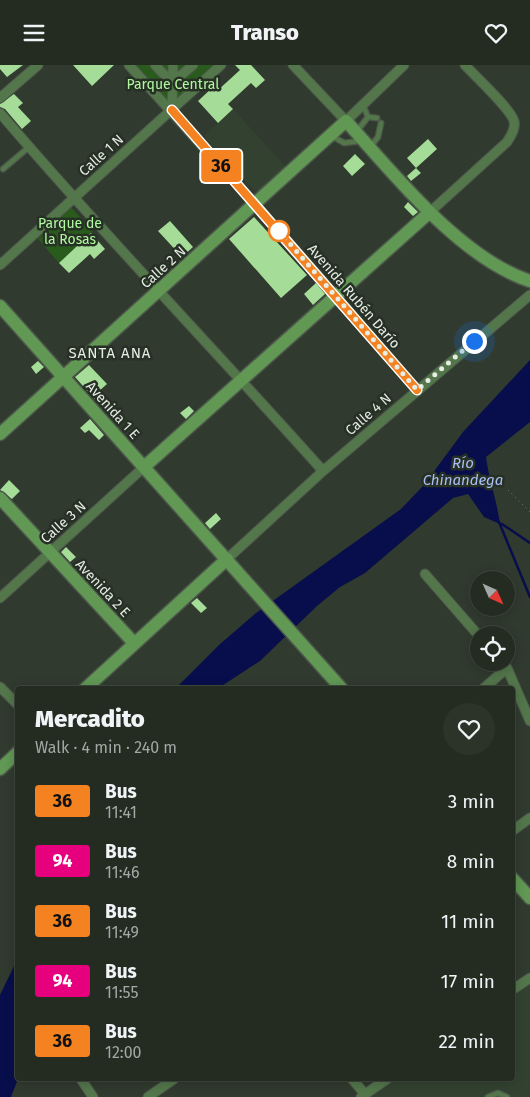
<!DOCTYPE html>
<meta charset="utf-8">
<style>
body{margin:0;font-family:"Fira Sans",sans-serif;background:#2c342a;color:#f1f3f6;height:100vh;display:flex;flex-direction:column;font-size:19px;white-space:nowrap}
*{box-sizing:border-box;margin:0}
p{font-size:16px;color:#a3a7a5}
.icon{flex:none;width:28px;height:28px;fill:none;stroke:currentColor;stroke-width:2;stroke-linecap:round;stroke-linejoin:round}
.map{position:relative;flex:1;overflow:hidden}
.sheet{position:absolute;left:15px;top:621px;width:500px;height:395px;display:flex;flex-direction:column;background:#242c22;border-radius:5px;box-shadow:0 2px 12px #0003,0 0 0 1px #414840}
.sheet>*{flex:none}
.badge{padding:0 10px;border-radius:4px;font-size:18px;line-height:32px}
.needle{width:32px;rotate:135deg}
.controls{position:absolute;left:470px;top:506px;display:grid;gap:10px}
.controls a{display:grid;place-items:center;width:45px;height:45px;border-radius:50%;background:#242c22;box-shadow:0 2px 12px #0003,0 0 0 1px #414840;font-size:25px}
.you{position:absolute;width:25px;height:25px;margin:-12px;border:4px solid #fff;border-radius:50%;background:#1a73e8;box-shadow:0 0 0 8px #1a73e833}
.map>.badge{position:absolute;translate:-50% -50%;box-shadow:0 0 0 2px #fff}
.round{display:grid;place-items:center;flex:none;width:52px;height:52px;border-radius:26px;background:#2c342a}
.head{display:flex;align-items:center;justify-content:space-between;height:85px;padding:0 20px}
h1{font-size:24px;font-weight:800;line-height:38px}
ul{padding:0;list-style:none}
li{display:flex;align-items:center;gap:15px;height:60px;padding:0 20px}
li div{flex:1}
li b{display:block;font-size:19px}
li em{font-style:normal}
li .badge{min-width:55px;font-weight:700;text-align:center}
header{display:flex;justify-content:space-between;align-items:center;height:65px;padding:0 20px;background:#242c22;font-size:22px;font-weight:800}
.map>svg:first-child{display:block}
</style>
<header><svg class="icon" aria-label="menu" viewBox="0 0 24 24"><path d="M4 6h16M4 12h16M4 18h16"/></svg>Transo<svg class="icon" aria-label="heart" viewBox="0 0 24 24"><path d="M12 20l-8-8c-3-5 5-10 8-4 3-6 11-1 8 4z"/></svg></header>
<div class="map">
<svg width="530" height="1032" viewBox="0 0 530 1032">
<rect width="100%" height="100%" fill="#303a2e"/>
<path fill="#334230" d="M233 44 285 101 256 128 204 71Z
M530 916V1032H364L390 1014H512L513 928Z"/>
<path fill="#295b1d" d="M129 0H221L172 45Z
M71 142 93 166 59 198 38 174Z"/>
<path fill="#080e4b" d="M530 295V357L486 392C489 415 497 436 500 459L484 452 468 429 453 433 365 508 340 522 317 541 260 596 217 624H175L219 580 256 548 401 444 424 420 463 367Z
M17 895 18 1014 11 1032H0V930Z"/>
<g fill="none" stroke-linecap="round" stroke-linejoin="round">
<path stroke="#080e4b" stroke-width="2.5" d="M499 457 530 532
M502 459 530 478"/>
</g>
<path fill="#a4dc98" d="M0 0H23L7 12 0 4Z
M73 0H114L92 21Z
M235 0H251L265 15 256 23 251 18 228 39 233 44 218 58 198 36 213 22 217 26 240 5Z
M14 29 23 38 18 42 31 56 22 64 5 44 0 42V39Z
M428 74 437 84 416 103 407 93Z
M355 89 365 99 352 111 343 101Z
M416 103 421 108 411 116 407 111Z
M408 137 418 147 413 151 404 142Z
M254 152 307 210 281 233 229 174Z
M170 156 193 182 182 192 158 166Z
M91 168 105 184 94 194 90 189 69 208 59 198Z
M316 218 325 229 313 240 304 229Z
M38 296 44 302 36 309 31 302Z
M89 300 107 319 98 327 111 340 105 346 75 312Z
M189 341 194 346 186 354 180 348Z
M90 354 104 370 99 375 89 365 85 368 80 363Z
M9 415 20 426 12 434 0 425Z
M216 448 221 454 210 464 205 458Z
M66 482 76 492 70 497 61 487Z
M197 533 207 543 201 548 191 538Z"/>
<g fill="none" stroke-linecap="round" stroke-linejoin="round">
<g stroke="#4d574b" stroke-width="7">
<path id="lane" d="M368 52 377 53
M357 66 368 52 363 40
M332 71 344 78 360 76
M371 81 378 72 381 58
M3 104 29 82
M488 1032 498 1028 507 1032"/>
</g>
<g stroke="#4d574b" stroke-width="11">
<path id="street" d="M129 0 255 139 417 325
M155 0 172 18 193 0
M293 0 346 56 404 0
M0 33 38 0
M172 45 173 0
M0 48C104 170 216 286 323 406
M430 147 507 77C511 71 516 63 514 56 510 43 475 11 465 0
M0 200 221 0
M227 494 323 406 530 230
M425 509 479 571
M0 533 144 402
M502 598 507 603 530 656
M0 622 18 640
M483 624 507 603
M512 766 530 753
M512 925 530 913
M81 1014 93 1032
M352 1014 365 1029
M148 1032 174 1014
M361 1032 387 1014"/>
</g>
<g stroke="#4d574b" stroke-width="15">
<path id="secondary" d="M0 241 342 624
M0 369 346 56C395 110 460 193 530 216
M144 402 430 147
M0 433 134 578
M85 624 227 494
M0 704 18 687
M512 813 530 833"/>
</g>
<path stroke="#788176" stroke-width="1" stroke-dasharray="1 4" stroke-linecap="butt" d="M508 425 530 447"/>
<use href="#lane" stroke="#53764b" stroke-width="4.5"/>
<use href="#street" stroke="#53764b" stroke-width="9"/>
<use href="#secondary" stroke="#609854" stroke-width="12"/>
</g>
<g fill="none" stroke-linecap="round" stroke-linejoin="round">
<g stroke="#fff" stroke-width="11">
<path id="line" d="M172 45 417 325"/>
</g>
<use href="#line" stroke="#f58220" stroke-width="8"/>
<path stroke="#e6ede5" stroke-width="5" stroke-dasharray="0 9" d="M279 166 417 325 474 276"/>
</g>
<circle fill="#fff" stroke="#f58220" stroke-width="2.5" cx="279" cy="166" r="10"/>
<g text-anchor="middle" stroke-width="5" stroke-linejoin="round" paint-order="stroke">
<g font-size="14" fill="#b0f9a0" stroke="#263024">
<text x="173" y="24">Parque Central</text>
<text x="70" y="163">Parque de<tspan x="70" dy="16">la Rosas</tspan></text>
</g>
<g font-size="14" fill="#e6ede5" stroke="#263024">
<text transform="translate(101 90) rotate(-42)" y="5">Calle 1 N</text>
<text transform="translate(163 202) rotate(-42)" y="5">Calle 2 N</text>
<text transform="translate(354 231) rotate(49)" y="5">Avenida Rubén Darío</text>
<text transform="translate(113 345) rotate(48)" y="5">Avenida 1 E</text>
<text transform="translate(368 349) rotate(-41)" y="5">Calle 4 N</text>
<text transform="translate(63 457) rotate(-42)" y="5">Calle 3 N</text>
<text transform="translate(103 523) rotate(47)" y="5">Avenida 2 E</text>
</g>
<g font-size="15" letter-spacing="1" fill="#e6ede5" stroke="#263024">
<text x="110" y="293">SANTA ANA</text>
</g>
<g font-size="15" font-style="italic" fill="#aabff8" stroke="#263024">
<text x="463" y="403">Río<tspan x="463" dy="17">Chinandega</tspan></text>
</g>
</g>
</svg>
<div class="controls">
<a><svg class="needle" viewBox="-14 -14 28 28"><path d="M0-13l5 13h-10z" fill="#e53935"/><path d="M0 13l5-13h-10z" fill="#a3a7a5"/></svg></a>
<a><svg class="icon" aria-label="locate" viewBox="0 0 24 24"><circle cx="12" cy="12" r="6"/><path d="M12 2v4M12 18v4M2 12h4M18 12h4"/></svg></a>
</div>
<div class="you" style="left:474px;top:276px"></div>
<b class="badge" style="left:221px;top:101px;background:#f58220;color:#111">36</b>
<section class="sheet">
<div class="head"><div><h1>Mercadito</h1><p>Walk · 4 min · 240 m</p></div><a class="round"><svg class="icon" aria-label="heart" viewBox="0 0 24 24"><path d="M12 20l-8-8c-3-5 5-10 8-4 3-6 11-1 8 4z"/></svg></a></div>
<ul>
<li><span class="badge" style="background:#f58220;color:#111">36</span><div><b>Bus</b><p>11:41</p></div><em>3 min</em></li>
<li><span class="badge" style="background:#e6007e;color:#fff">94</span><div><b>Bus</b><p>11:46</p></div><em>8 min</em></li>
<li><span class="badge" style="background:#f58220;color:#111">36</span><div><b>Bus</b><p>11:49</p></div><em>11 min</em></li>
<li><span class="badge" style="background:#e6007e;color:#fff">94</span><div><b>Bus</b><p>11:55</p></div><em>17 min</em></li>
<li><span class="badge" style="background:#f58220;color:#111">36</span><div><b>Bus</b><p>12:00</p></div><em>22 min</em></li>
</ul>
</section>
</div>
